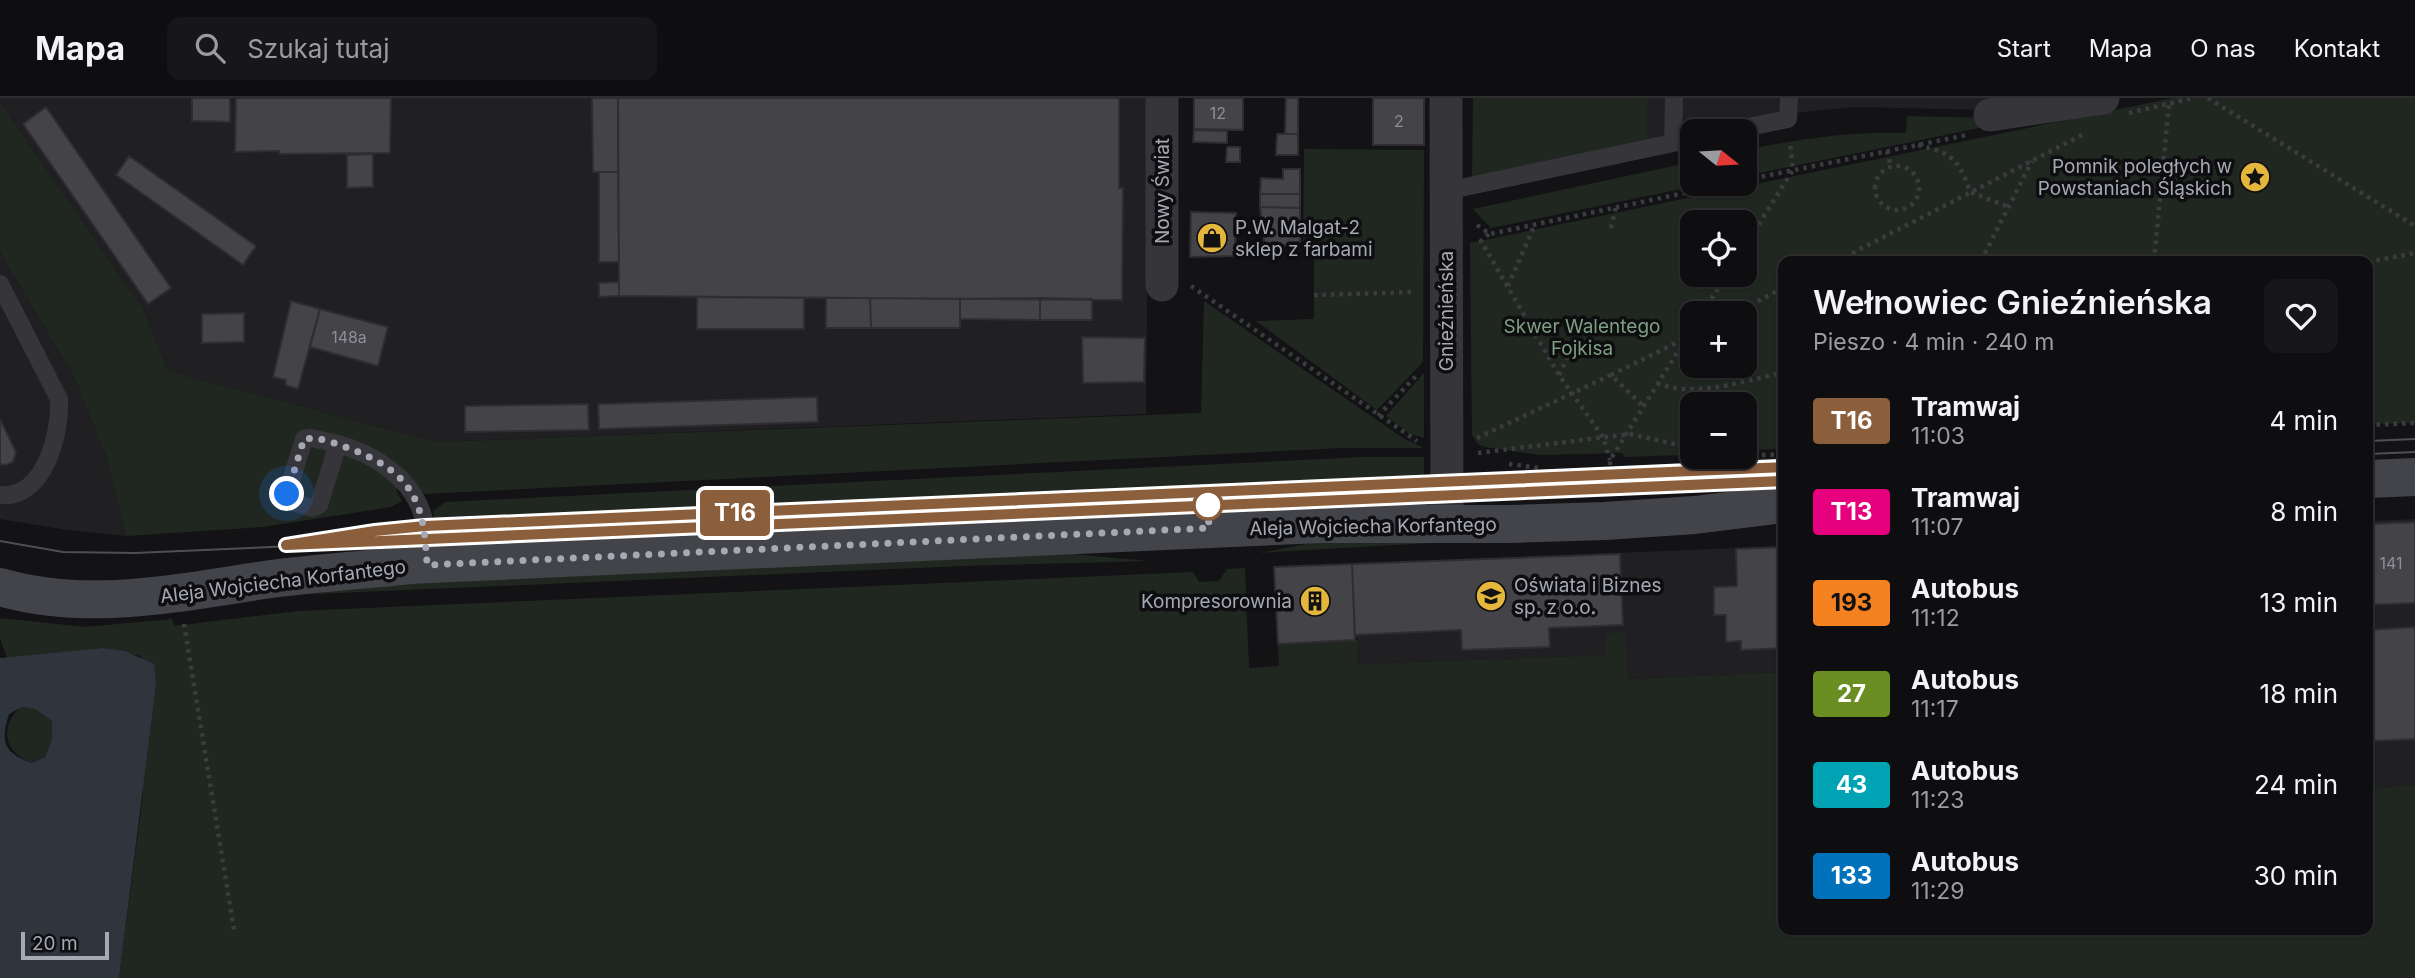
<!DOCTYPE html>
<html lang="pl">
<meta charset="utf-8">
<style>
body{margin:0;font-family:Inter,sans-serif;background:#171719;color:#f1f3f6;height:100vh;display:flex;flex-direction:column;font-size:26px;white-space:nowrap}
*{box-sizing:border-box;margin:0}
p{font-size:23px;color:#9b9c9f}
.icon{flex:none;width:38px;height:38px;fill:none;stroke:currentColor;stroke-width:2;stroke-linecap:round;stroke-linejoin:round}
.map{position:relative;flex:1;overflow:hidden}
.side{position:absolute;left:1778px;top:158px;width:595px;height:679px;display:flex;flex-direction:column;background:#0e0e10;border-radius:14px;box-shadow:0 2px 5px #0004,0 0 0 2px #2e2e30}
.side>*{flex:none}
.badge{padding:0 14px;border-radius:5px;font-size:24px;line-height:46px}
.needle{width:46px;rotate:108deg}
.controls{position:absolute;left:1680px;top:21px;display:grid;gap:14px}
.controls a{display:grid;place-items:center;width:77px;height:77px;border-radius:14px;background:#0e0e10;box-shadow:0 2px 5px #0004,0 0 0 2px #2e2e30;font-size:35px}
.scale{position:absolute;left:21px;bottom:18px;width:88px;box-sizing:border-box;padding-left:7px;border:4px solid #a6a9b4;border-top:0;font-size:19px;line-height:24px;white-space:nowrap;color:#a6a9b4;-webkit-text-stroke:5px #0e0e10;paint-order:stroke}
.you{position:absolute;width:35px;height:35px;margin:-18px;border:5px solid #fff;border-radius:50%;background:#1a73e8;box-shadow:0 0 0 10px #1a73e833}
.map>.badge{position:absolute;translate:-50% -50%;box-shadow:0 0 0 4px #fff}
.round{display:grid;place-items:center;flex:none;width:74px;height:74px;border-radius:14px;background:#171719}
.head{display:flex;align-items:center;justify-content:space-between;height:119px;padding:0 35px}
h1{font-size:33px;font-weight:600;line-height:52px}
ul{padding:0;list-style:none}
li{display:flex;align-items:center;gap:21px;height:91px;padding:0 35px}
li div{flex:1}
li b{display:block;font-size:26px}
li em{font-style:normal}
li .badge{min-width:77px;font-weight:700;text-align:center}
header{display:flex;align-items:center;gap:42px;box-sizing:border-box;height:98px;padding:0 35px;background:#0e0e10;border-bottom:2px solid #2e2e30}
header strong{font-size:33px}
nav{display:flex;gap:38px;margin-inline-start:auto;font-size:24px}
.search{width:490px;height:63px;background:#171719;display:flex;align-items:center;gap:18px;box-sizing:border-box;padding:0 24px;border-radius:14px;color:#9b9c9f;font-size:26px}
.map>svg:first-child{display:block}
</style>
<header>
<strong>Mapa</strong>
<div class="search"><svg class="icon" aria-label="search" viewBox="0 0 24 24"><circle cx="10" cy="10" r="6"/><path d="M15 15l6 6"/></svg>Szukaj tutaj</div>
<nav><a>Start</a><a>Mapa</a><a>O nas</a><a>Kontakt</a></nav>
</header>
<div class="map">
<svg width="2415" height="880" viewBox="0 0 2415 880">
<rect width="100%" height="100%" fill="#131315"/>
<path fill="#201f22" d="M0 0H1149L1146 316 436 344 168 273 143 211 0 4Z
M1647 0H1783L1782 17 1647 45Z
M1794 0H2030L1994 12 1855 9 1793 15Z
M0 154 75 281 106 359 126 438 67 432 0 421Z
M2415 421V687L2368 690V423Z
M1783 448V574L1627 581 1624 534 1606 557 1357 566 1358 542 1355 537 1352 466Z"/>
<path fill="#202721" fill-rule="evenodd" d="M1473 0H1647V45L1472 83Z
M2173 0H2415V325L2368 326V163H1783V351L1745 352V306H1692V359L1731 362 1783 360V363L1682 366 1681 357 1625 359 1622 355 1540 357 1485 349 1478 346 1472 337 1470 145ZM1692 124H1745V177H1692ZM1692 215H1745V268H1692Z
M0 4 143 211 168 273 436 344 1201 315 1204 203 1403 340 1424 350H1341L424 396 414 384 396 392 402 403 391 409 263 429 126 438 106 359 75 281 0 154Z
M1907 18 1990 20 1989 28 1745 78V52C1799 41 1851 33 1906 35Z
M1304 51 1424 52 1423 264 1377 312 1256 223 1314 221V160H1303Z
M1692 64V86H1706L1491 130 1473 111Z
M1424 275V340L1410 336 1386 318Z
M1362 359H1424V379L505 419 434 421 433 413 445 404Z
M1327 442 1449 444 1259 455Z
M1060 455 1149 463 962 468 268 498 363 488Z
M1245 470 1249 570 1279 568 1278 546 1358 542 1357 566 1606 557V535L1625 534 1628 581 1783 574V831H2368V690L2415 687V880H119L143 696 141 558 103 550 7 560 0 540V520L85 529 172 521 174 528 298 513 1193 474 1199 484 1219 483 1227 471Z
M21 609 35 611 52 623V642L45 659 32 665C2 654 0 627 21 609Z"/>
<path fill="#2e353d" fill-rule="evenodd" d="M103 550 125 553 154 566 156 586 119 880H0V560ZM22 609 35 611 52 623V642L45 659 32 665C4 655 0 644 9 616Z"/>
<path fill="#434348" stroke="#2e2d31" stroke-width="2" d="M192 0H230V24L192 23Z
M236 0H391L390 55 279 56V53L235 54Z
M592 0H618V74H593Z
M618 0H1119V90H1123L1122 202 619 198Z
M1194 0H1243V32L1194 31Z
M1286 0H1298V36H1285Z
M1373 0H1424V47H1373Z
M46 9 171 190 148 206 23 26Z
M1194 32 1227 33V45L1193 44Z
M1277 36H1298V57H1276Z
M1227 49H1240V64H1226Z
M373 56V89L347 90V57Z
M129 58 256 148 243 167 116 77Z
M1283 71H1300V96H1260L1261 80 1283 81Z
M599 74H618L619 164H599Z
M1260 96H1300V110L1260 109Z
M1260 109 1300 110V144L1265 152Z
M1191 114 1236 115 1235 158 1190 159Z
M619 184V198L599 199V185Z
M697 199 804 200V231H697Z
M826 200H870L871 230H826Z
M870 200 960 201V230H871Z
M1040 200V222L960 221V201Z
M1040 200 1092 201V222H1040Z
M291 203 320 211 298 291 285 287 286 282 273 279Z
M320 211 388 229 378 268 310 249Z
M244 215V244L202 245V216Z
M1082 239 1145 240 1144 284 1083 285Z
M817 299 818 324 599 331 598 306Z
M588 306 589 332 465 334V308Z
M0 321 16 354 13 364 6 367 0 366Z
M2415 424V505L2368 507V426Z
M1783 449V550L1741 552V543L1726 544V517H1714V489L1737 488 1736 451Z
M1620 456 1623 527 1549 530 1550 549 1462 552 1461 532 1355 537 1352 466Z
M1352 466 1355 542 1278 546 1274 469Z
M2415 529V641L2372 643 2368 532Z"/>
<g fill="none" stroke-linecap="round" stroke-linejoin="round">
<path stroke="#3b3c40" stroke-width="4.5" stroke-dasharray="3.5 5" stroke-linecap="butt" d="M2208 0 2415 128
M2129 15 2193 0
M1918 47C1953 56 1958 60 1970 94L2009 109
M1887 53 1891 69
M1875 90a22 22 0 1 1 44 0a22 22 0 1 1-44 0Z
M1745 82 1967 37
M1477 127 1490 136 1727 86
M1611 130 1616 109
M1489 136 1481 143 1559 277 1603 339 1610 362
M1745 148 1793 72 1790 44
M1837 163 2084 36
M1981 163 2032 63
M2154 163 2169 5
M2368 164 2415 155
M1191 188 1417 343
M1508 188 1535 126
M1314 197 1415 194
M1702 215 1727 177
M1735 215 1783 190
M1559 277 1570 254
M1611 277 1692 237
M1657 285C1696 301 1743 282 1783 275
M1378 318 1416 278
M2368 327 2415 325
M1477 340 1611 277 1642 307
M1478 355 1630 336 1692 350
M1745 358 1783 356
M1509 366 1539 370
M1610 367V362L1692 231
M184 526 234 832"/>
<path stroke="#35353a" stroke-width="18" d="M1729 33 1788 21 1789 0
M1673 45 1674 0
M1446 93 1692 41
M0 186 59 301C61 335 44 402 0 397
M338 346 319 407 312 410 289 403 287 396 304 341 311 340 338 346C374 356 412 380 423 418 427 433 426 451 427 467"/>
<path stroke="#35353a" stroke-width="33" d="M1446 0 1447 427
M1990 17 2103 0
M1162 187V0"/>
<path stroke="#434449" stroke-width="38" d="M2368 381 2415 379
M0 489C90 515 181 494 271 481 317 475 364 472 410 467L1321 426H1510L1605 423 1695 417 1783 406"/>
<path stroke="#4e4f54" stroke-width="2" d="M2368 343 2415 341
M2368 356 2415 354
M359 436 425 428 1783 369
M0 443 63 454 135 455 1783 383"/>
</g>
<g fill="none" stroke-linecap="round" stroke-linejoin="round">
<g stroke="#fff" stroke-width="16">
<path id="line" d="M1783 369 425 428 375 433 286 447 1783 383"/>
</g>
<use href="#line" stroke="#8b5e3c" stroke-width="10"/>
<path stroke="#a6a9b4" stroke-width="7" stroke-dasharray="0 12.6" d="M287 396 304 341C320 338 340 347 356 353 415 378 424 406 427 467L1209 430 1208 407"/>
</g>
<defs>
<g id="sight-disc" transform="scale(1.575)"><circle r="9.5" fill="#e4b63c" stroke="#0e0e10"/><path d="M0-6L1.8-2.2L6-1.7L2.9 1.2L3.7 5.4L0 3.3L-3.7 5.4L-2.9 1.2L-6-1.7L-1.8-2.2Z" fill="#111"/></g>
<g id="shop-disc" transform="scale(1.575)"><circle r="9.5" fill="#e4b63c" stroke="#0e0e10"/><path d="M-5-2.5h2.3a2.7 3.5 0 0 1 5.4 0H5L5.5 6h-11ZM-1.5-2.5h3a1.5 2.3 0 0 0-3 0Z" fill="#111"/></g>
<g id="university-disc" transform="scale(1.575)"><circle r="9.5" fill="#e4b63c" stroke="#0e0e10"/><path d="M0-5L7-2L0 1L-7-2ZM-4 1L0 2.5L4 1V4Q0 6-4 4Z" fill="#111"/></g>
<g id="building-disc" transform="scale(1.575)"><circle r="9.5" fill="#e4b63c" stroke="#0e0e10"/><path d="M-4-6H4V6H1V3H-1V6H-4ZM-2.5-4.3h1.7v1.8h-1.7ZM.8-4.3h1.7v1.8H.8ZM-2.5-1h1.7V.8h-1.7ZM.8-1h1.7V.8H.8Z" fill="#111"/></g>
</defs>
<g fill-rule="evenodd">
<use href="#sight-disc" x="2255" y="79"/>
<use href="#shop-disc" x="1212" y="140"/>
<use href="#university-disc" x="1491" y="498"/>
<use href="#building-disc" x="1315" y="503"/>
</g>
<circle fill="#fff" stroke="#8b5e3c" stroke-width="3.5" cx="1208" cy="407" r="14"/>
<g text-anchor="middle" stroke-width="7" stroke-linejoin="round" paint-order="stroke">
<g font-size="16" fill="#8d9099">
<text x="1218" y="21">12</text>
<text x="1399" y="29">2</text>
<text x="349" y="245">148a</text>
<text x="2391" y="471">141</text>
</g>
<g font-size="19" fill="#a6a9b4" stroke="#0e0e10" text-anchor="end">
<text x="2232" y="75">Pomnik poległych w<tspan x="2232" dy="22">Powstaniach Śląskich</tspan></text>
<text x="1235" y="136" text-anchor="start">P.W. Malgat-2<tspan x="1235" dy="22">sklep z farbami</tspan></text>
<text x="1514" y="494" text-anchor="start">Oświata i Biznes<tspan x="1514" dy="22">sp. z o.o.</tspan></text>
<text x="1292" y="510">Kompresorownia</text>
</g>
<g font-size="19" fill="#a6a9b4" stroke="#0e0e10">
<text transform="translate(1162 93) rotate(-90)" y="7">Nowy Świat</text>
<text transform="translate(1446 213) rotate(-90)" y="7">Gnieźnieńska</text>
<text transform="translate(1373 428) rotate(-1)" y="7">Aleja Wojciecha Korfantego</text>
<text transform="translate(283 483) rotate(-7)" y="7">Aleja Wojciecha Korfantego</text>
</g>
<g font-size="19" fill="#7e9e82" stroke="#0e0e10">
<text x="1582" y="235">Skwer Walentego<tspan x="1582" dy="22">Fojkisa</tspan></text>
</g>
</g>
</svg>
<div class="controls">
<a><svg class="needle" viewBox="-14 -14 28 28"><path d="M0-13l5 13h-10z" fill="#e53935"/><path d="M0 13l5-13h-10z" fill="#9b9c9f"/></svg></a>
<a><svg class="icon" aria-label="locate" viewBox="0 0 24 24"><circle cx="12" cy="12" r="6"/><path d="M12 2v4M12 18v4M2 12h4M18 12h4"/></svg></a>
<a>+</a>
<a>−</a>
</div>
<div class="scale">20 m</div>
<div class="you" style="left:287px;top:396px"></div>
<b class="badge" style="left:735px;top:415px;background:#8b5e3c;color:#fff">T16</b>
<section class="side">
<div class="head"><div><h1>Wełnowiec Gnieźnieńska</h1><p>Pieszo · 4 min · 240 m</p></div><a class="round"><svg class="icon" aria-label="heart" viewBox="0 0 24 24"><path d="M12 20l-8-8c-3-5 5-10 8-4 3-6 11-1 8 4z"/></svg></a></div>
<ul>
<li><span class="badge" style="background:#8b5e3c;color:#fff">T16</span><div><b>Tramwaj</b><p>11:03</p></div><em>4 min</em></li>
<li><span class="badge" style="background:#e6007e;color:#fff">T13</span><div><b>Tramwaj</b><p>11:07</p></div><em>8 min</em></li>
<li><span class="badge" style="background:#f58220;color:#111">193</span><div><b>Autobus</b><p>11:12</p></div><em>13 min</em></li>
<li><span class="badge" style="background:#6b8e23;color:#fff">27</span><div><b>Autobus</b><p>11:17</p></div><em>18 min</em></li>
<li><span class="badge" style="background:#00a3b4;color:#fff">43</span><div><b>Autobus</b><p>11:23</p></div><em>24 min</em></li>
<li><span class="badge" style="background:#0072bc;color:#fff">133</span><div><b>Autobus</b><p>11:29</p></div><em>30 min</em></li>
</ul>
</section>
</div>
